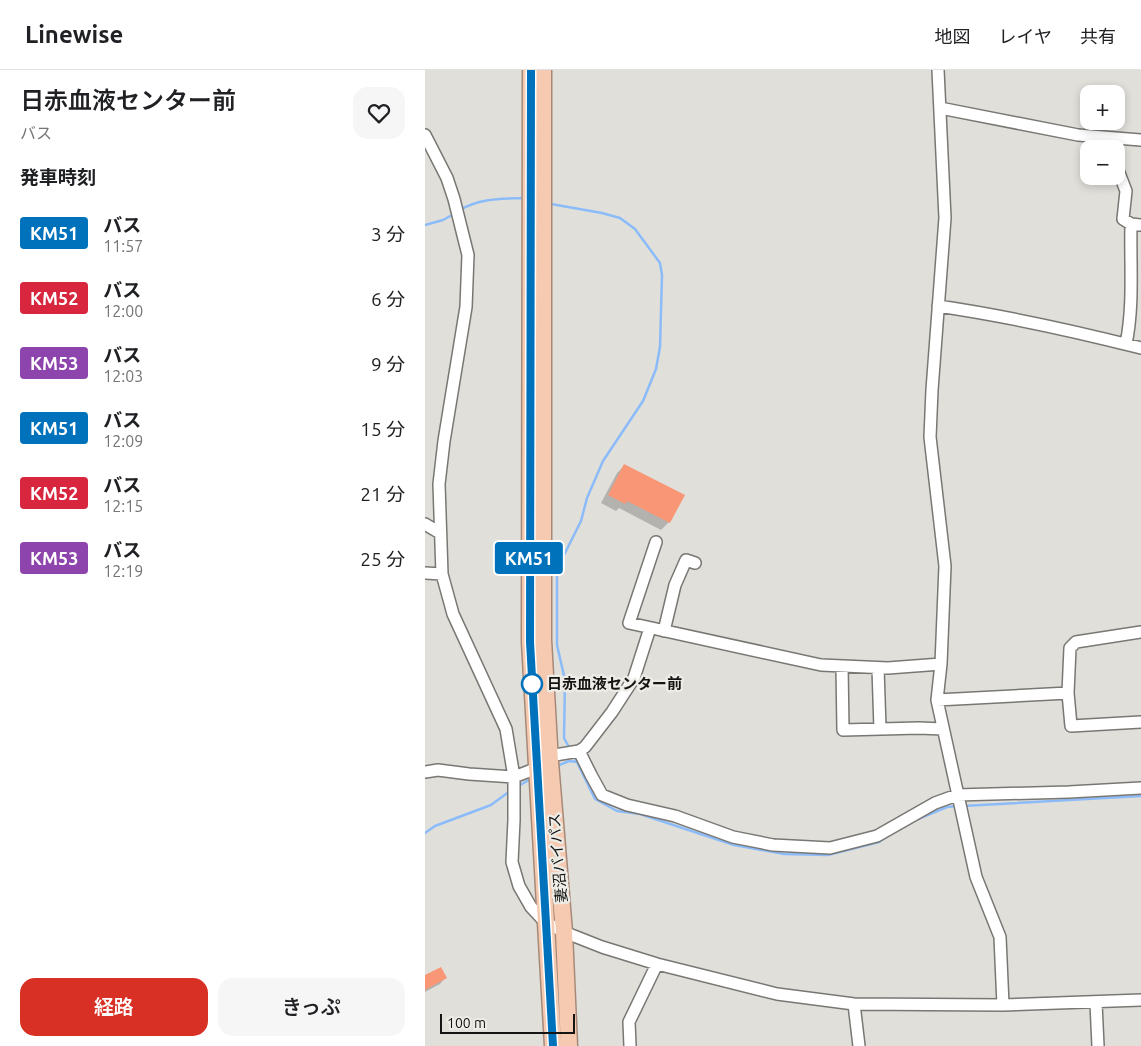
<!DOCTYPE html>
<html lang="ja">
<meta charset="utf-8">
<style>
body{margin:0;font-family:Ubuntu,"Noto Sans JP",sans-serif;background:#f6f6f6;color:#202124;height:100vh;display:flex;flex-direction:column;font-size:19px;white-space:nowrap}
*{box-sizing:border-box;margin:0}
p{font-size:16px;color:#757577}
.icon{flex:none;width:28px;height:28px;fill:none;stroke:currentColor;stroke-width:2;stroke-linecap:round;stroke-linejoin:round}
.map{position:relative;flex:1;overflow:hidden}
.side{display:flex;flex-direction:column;background:#fff;width:425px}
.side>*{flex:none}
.badge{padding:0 10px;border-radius:4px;font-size:18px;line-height:32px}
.tools{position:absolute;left:655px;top:15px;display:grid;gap:10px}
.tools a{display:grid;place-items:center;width:45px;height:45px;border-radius:10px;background:#fff;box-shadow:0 2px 8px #0003;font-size:25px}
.scale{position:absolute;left:15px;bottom:12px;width:135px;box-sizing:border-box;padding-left:5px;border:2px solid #141412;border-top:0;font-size:14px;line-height:18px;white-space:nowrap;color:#141412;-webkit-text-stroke:4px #eeece7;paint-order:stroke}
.map>.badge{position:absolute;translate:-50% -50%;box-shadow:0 0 0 2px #fff}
h2{padding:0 20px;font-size:19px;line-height:45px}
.round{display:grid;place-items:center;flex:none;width:52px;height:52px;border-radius:15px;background:#f6f6f6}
.summary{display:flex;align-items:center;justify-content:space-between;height:85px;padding:0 20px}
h1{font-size:24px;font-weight:600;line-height:38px}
.cta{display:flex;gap:10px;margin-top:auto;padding:10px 20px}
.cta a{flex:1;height:58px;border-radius:15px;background:#d93025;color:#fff;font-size:20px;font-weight:600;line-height:58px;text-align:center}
.cta a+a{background:#f6f6f6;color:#202124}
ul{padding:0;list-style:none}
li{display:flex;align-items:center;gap:15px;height:65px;padding:0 20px}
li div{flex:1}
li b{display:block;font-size:19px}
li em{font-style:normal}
li .badge{min-width:55px;font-weight:700;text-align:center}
header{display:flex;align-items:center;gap:30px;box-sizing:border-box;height:70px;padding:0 25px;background:#fff;border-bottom:1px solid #e0e0e0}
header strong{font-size:24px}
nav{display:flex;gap:28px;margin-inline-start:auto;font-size:18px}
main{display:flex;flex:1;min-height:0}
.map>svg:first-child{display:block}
</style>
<header>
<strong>Linewise</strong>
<nav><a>地図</a><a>レイヤ</a><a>共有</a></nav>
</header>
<main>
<section class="side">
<div class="summary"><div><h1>日赤血液センター前</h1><p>バス</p></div><a class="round"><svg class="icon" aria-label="heart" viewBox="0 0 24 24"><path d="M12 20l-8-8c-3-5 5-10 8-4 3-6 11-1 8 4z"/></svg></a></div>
<h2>発車時刻</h2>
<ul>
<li><span class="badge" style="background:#0072bc;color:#fff">KM51</span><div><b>バス</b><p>11:57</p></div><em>3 分</em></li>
<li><span class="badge" style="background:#d7263d;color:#fff">KM52</span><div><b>バス</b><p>12:00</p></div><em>6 分</em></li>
<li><span class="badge" style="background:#8e44ad;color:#fff">KM53</span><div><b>バス</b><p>12:03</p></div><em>9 分</em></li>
<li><span class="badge" style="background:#0072bc;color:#fff">KM51</span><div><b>バス</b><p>12:09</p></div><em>15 分</em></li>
<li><span class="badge" style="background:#d7263d;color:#fff">KM52</span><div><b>バス</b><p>12:15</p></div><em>21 分</em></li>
<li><span class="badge" style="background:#8e44ad;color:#fff">KM53</span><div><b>バス</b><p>12:19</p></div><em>25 分</em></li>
</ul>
<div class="cta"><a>経路</a><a>きっぷ</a></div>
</section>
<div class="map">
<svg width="716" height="976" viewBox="0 0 716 976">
<rect width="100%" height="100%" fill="#e1dfda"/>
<path fill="#0003" d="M200 395 258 426 244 452 236 460 194 438 191 441 176 433 192 403Z
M0 907 20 908 15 914 0 922Z"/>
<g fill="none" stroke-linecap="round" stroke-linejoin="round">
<path stroke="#8bbcf9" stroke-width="2.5" d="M126 134 177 143 195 148 210 159 235 193 237 205 235 277 231 299 218 331 178 391 162 428 156 451 132 499V575L140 610 139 668 145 679
M35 140C55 128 76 129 98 128
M0 155 18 150 29 144
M149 686 170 729 192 741 215 744 309 775 359 784 403 785 454 772 464 765
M132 696 144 691 152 692
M92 717 107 708
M538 736 716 726
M493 749 522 737 532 736
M0 763 10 756 66 735 85 721"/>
</g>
<path fill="#f89675" d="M199 394 260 425 245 453 202 431 200 434 183 425Z
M16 897 22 908 0 920V905Z"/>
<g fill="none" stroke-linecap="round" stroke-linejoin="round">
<g stroke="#797773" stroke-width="14">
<path id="minor" d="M513 0 520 148 507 320 505 367 520 496 516 594 512 630 551 807 575 867 578 935
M515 38 653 65 716 70
M0 65 22 108 29 129 43 185 41 237 19 371 14 414 17 504 28 544 81 659 89 707V750L87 792 94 816 106 837 120 852 139 862 177 877 232 894 352 924 429 934 578 935 716 930
M691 95 701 121 698 149 706 154 716 155
M513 236C581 246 649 261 716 278
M701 274C709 235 705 194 706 154
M0 454 15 463
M231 472 204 553 396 595 463 598 516 594
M0 503 17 504
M239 561 250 515 261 490 270 493
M417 596 418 660 494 658 518 659
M453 598 455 659
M643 623 645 578 651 572 716 562
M512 630 643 623 646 656 716 652
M154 681 166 705 177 725 202 735 250 746 308 767 348 775 405 778 452 766 510 733 532 725 644 722 716 718
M124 686 154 681 160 677 187 642 209 608 225 558
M0 702 13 700 44 704 89 707 112 698
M671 933 673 976
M429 934 434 976
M205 976 204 952 232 894"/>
</g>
<g stroke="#a68a79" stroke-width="19">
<path id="highway" d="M106 0 105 572 128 976
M118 0V570L125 692 139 862 144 976"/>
</g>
<use href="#minor" stroke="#fff" stroke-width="11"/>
<use href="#highway" stroke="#f5cab1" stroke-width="16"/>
</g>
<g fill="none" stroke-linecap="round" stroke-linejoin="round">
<g stroke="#fff" stroke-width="11">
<path id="line" d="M106 0 105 572 128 976"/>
</g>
<use href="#line" stroke="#0072bc" stroke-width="8"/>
</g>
<circle fill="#fff" stroke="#0072bc" stroke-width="2.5" cx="107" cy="614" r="10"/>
<g text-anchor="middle" stroke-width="4.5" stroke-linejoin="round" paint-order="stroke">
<g font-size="15" font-weight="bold" fill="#141412" stroke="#eeece7" text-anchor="start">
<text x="122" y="619">日赤血液センター前</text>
</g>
<g font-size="15" fill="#141412" stroke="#eeece7">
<text transform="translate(133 788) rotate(-95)" y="5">妻沼バイパス</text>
</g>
</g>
</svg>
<div class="tools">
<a>+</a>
<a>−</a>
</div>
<div class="scale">100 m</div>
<b class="badge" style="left:104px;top:488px;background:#0072bc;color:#fff">KM51</b>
</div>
</main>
